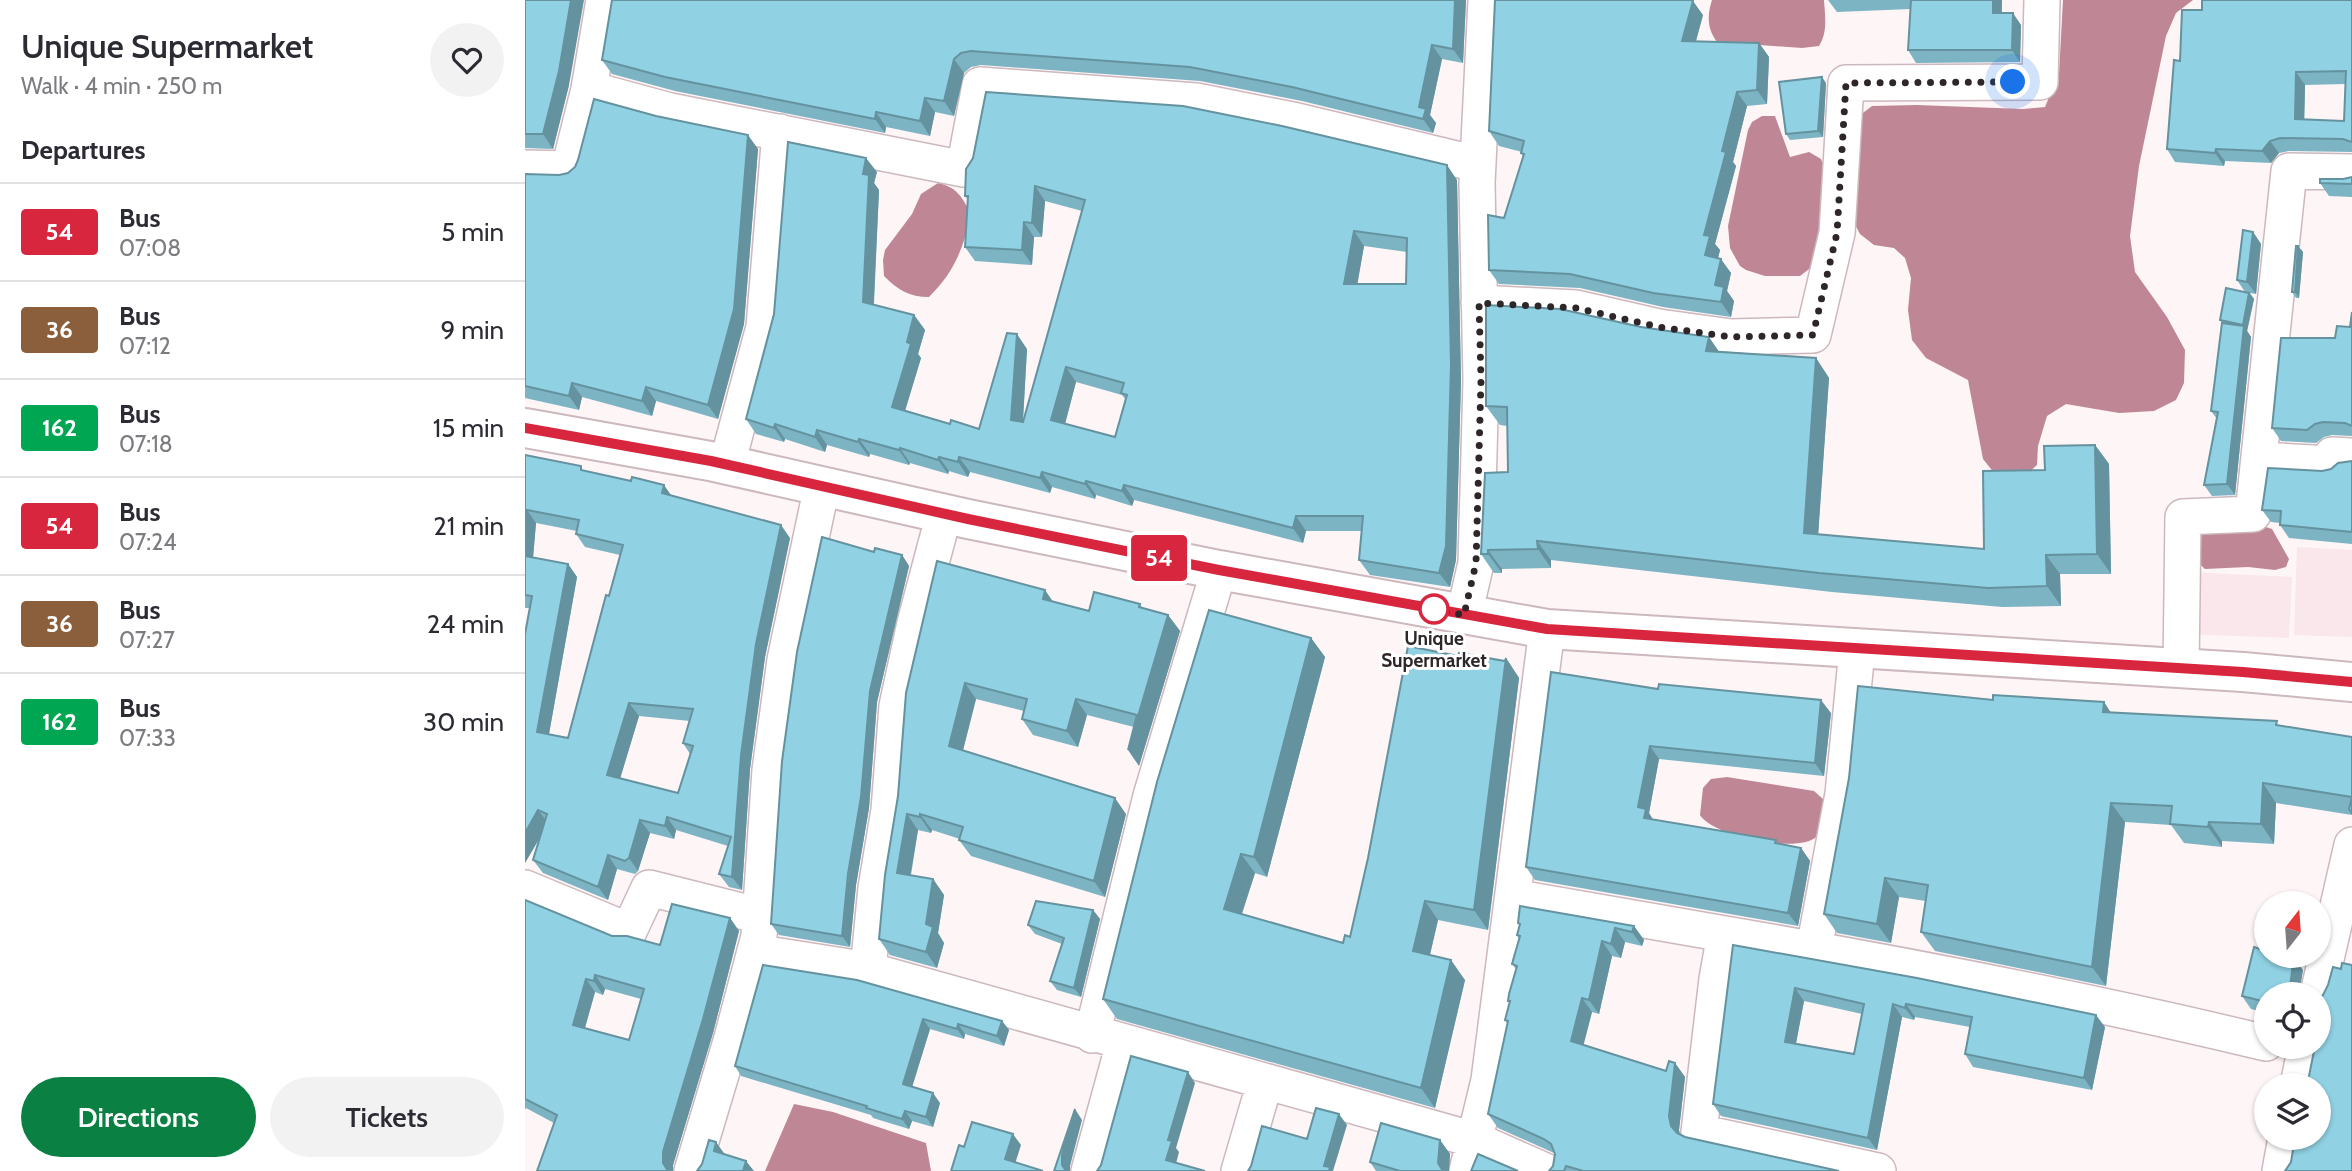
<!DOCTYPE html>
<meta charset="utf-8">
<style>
body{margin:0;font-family:Cabin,sans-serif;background:#f2f2f3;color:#2b2b33;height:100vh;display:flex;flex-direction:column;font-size:26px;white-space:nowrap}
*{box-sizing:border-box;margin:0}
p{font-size:23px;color:#7c7c81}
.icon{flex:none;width:38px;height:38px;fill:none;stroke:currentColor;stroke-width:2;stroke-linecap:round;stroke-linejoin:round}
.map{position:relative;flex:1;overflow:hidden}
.details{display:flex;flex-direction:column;background:#fff;width:525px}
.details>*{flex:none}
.badge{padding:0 14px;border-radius:5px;font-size:24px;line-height:46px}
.needle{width:46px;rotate:17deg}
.fabs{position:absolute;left:1729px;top:891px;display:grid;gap:14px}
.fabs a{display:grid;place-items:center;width:77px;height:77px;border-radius:50%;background:#fff;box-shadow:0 2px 5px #0004;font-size:35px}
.you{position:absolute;width:35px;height:35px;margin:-18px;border:5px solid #fff;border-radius:50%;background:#1a73e8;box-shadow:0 0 0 10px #1a73e833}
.map>.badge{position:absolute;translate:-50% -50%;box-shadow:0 0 0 4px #fff}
h2{padding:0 21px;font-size:26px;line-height:63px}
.round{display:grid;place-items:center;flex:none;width:74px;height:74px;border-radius:37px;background:#f2f2f3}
.headline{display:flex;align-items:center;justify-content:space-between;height:119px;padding:0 21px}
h1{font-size:33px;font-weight:600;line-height:52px}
.button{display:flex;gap:14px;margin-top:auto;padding:14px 21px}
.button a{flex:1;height:80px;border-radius:42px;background:#0b8043;color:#fff;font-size:28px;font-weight:600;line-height:80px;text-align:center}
.button a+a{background:#f2f2f3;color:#2b2b33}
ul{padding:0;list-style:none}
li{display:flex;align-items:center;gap:21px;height:98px;padding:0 21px;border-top:2px solid #e1e1e2}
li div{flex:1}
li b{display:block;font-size:26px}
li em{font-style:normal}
li .badge{min-width:77px;font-weight:700;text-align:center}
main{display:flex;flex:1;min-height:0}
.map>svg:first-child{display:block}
</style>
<main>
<section class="details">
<div class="headline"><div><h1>Unique Supermarket</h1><p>Walk · 4 min · 250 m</p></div><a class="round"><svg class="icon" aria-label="heart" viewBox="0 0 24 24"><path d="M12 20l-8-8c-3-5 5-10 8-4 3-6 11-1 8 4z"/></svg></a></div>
<h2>Departures</h2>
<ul>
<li><span class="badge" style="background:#d7263d;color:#fff">54</span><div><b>Bus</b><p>07:08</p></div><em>5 min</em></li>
<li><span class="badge" style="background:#8b5e3c;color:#fff">36</span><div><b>Bus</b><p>07:12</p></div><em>9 min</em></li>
<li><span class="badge" style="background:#00a651;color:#fff">162</span><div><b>Bus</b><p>07:18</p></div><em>15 min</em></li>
<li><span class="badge" style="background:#d7263d;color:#fff">54</span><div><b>Bus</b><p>07:24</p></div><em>21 min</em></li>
<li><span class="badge" style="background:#8b5e3c;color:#fff">36</span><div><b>Bus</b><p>07:27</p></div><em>24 min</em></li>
<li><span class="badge" style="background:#00a651;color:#fff">162</span><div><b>Bus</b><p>07:33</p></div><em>30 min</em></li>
</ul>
<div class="button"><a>Directions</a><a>Tickets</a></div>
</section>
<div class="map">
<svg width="1827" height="1171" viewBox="0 0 1827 1171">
<rect width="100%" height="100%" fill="#fef5f7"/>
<path fill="#f9e7eb" d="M1772 547 1827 550V637L1769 635Z
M1662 572 1767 577 1764 638 1660 634Z"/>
<path fill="#bf8796" d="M1187 0H1299C1300 16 1303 32 1294 46L1277 48 1192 42C1182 29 1182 15 1187 0Z
M1538 0H1668L1651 13 1641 36 1614 166 1605 236 1610 272 1642 317 1660 350 1659 383 1651 400 1629 411 1594 413 1541 404 1522 416 1513 446 1512 465 1501 475 1470 474 1458 459 1443 380 1401 358 1387 340 1383 310 1386 278 1380 258 1369 248 1349 245 1335 234 1325 215 1330 119 1347 106 1392 105 1498 109 1520 107 1534 73Z
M1237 116H1250L1265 157 1284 152 1296 159 1302 173 1306 197 1288 266 1275 276H1240L1221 270 1215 266 1205 248 1203 226 1223 130 1227 122Z
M413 183C432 187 437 197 446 214 438 249 430 271 404 297 384 297 373 290 359 276L358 260 360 250 387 214 396 194Z
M1732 524 1747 529 1764 559 1761 567 1750 570 1723 567 1680 569 1667 557 1670 532Z
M1202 777 1289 791 1298 799C1299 810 1300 827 1292 836 1275 855 1187 836 1175 815L1178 788 1186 779Z
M269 1104 308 1112 401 1143 406 1171H240Z"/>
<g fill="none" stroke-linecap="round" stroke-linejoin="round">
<g stroke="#ccb8bd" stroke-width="38">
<path id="street" d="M64 89 79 0
M0 168 44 169 64 89 145 111 439 169 455 85 671 101 772 121 952 164
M954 303 1051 308 1134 327 1206 337 1288 335 1312 233 1321 83 1515 82 1517 0
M1735 460 1806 464 1807 455 1827 456
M202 464 239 327 255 132
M939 615 951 563 956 380 952 183 961 0
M1656 669 1658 517 1728 514 1764 171 1827 172
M0 888 104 931 124 888 236 916
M988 897 1200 934 1192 979 1174 1132 1353 1171
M1200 934C1382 965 1562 1000 1741 1043
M1289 949 1318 794 1332 650
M230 952 343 970 950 1140 1020 1171
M343 970 351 888 364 810 372 706 390 623 419 514
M1793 994 1827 845
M567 1035 626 796 694 570
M1773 1085 1781 1046
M167 1171 207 1038 234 936 245 770 260 660 297 486
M564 1171 599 1043
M714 1171 740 1082
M942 1171 964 1080 1022 629
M1755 1171 1761 1138"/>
</g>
<g stroke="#ccb8bd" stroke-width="42">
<path id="highway" d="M0 428 185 461 443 519 694 570 1022 629 1718 672 1827 682"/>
</g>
<use href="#street" stroke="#fff" stroke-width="35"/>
<use href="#highway" stroke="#fff" stroke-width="38"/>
</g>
<path fill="#7cb4c3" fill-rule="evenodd" d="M0 0 44 85 28 149 0 148Z
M941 0 938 63 917 59 905 115 911 123 908 133 777 101 675 81 456 65 446 67 439 73 429 116 410 112 405 136 361 127 360 133 150 91 87 74 77 60Z
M1303 0H1477V13L1496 25 1495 62 1391 63 1383 50 1386 9 1312 12Z
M1827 0V152L1764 151 1754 153 1746 163 1700 161 1699 166 1650 162 1642 149 1655 61 1677 10ZM1820 84 1819 121 1779 120 1780 85Z
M1178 15 1171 41 1234 43 1244 57 1242 104 1222 106 1208 162 1211 166 1190 244 1195 250 1193 258 1206 273 1202 291 1209 301 1206 317 1138 307 1055 288 974 284 964 270 998 156 996 153 997 152 974 146 964 131Z
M1301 83 1298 137 1265 140 1261 134Z
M233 149 219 324 193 419 131 401 127 416 57 397 54 410 0 398V174L34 175Z
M441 169 932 180 936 380 931 560 925 587 845 575 834 560 837 531H781L778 543 609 500 607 506 571 495 570 499 527 487 525 493 445 472 443 477 424 471 423 474 385 463 384 465 345 454 344 457 302 445 300 452 260 439 259 442 231 434 221 419 352 172 349 183 354 190 349 305 389 315 400 330 393 354 396 358 380 410 425 424 454 429 502 349 498 422 557 211 520 201 517 237H509L507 265 450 261 440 247 443 200 440 196ZM839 246 882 252 881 284H832ZM551 382 597 395 600 399 590 437 540 424Z
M1827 177V197L1804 196 1795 183Z
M1728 232 1736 244 1731 294 1725 293 1729 299 1722 331 1726 337 1710 495 1687 496 1679 485 1692 419 1686 411 1697 324 1695 320 1720 292 1712 280Z
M1773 246 1778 252 1774 298H1771L1767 292Z
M1827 312V436L1807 435 1799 437 1791 443 1756 441 1747 428 1810 338 1825 327Z
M1194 351 1291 358 1304 378 1293 534 1459 549 1520 470 1570 445 1584 464 1586 574H1535L1536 606 1477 607 1307 592 1026 560V568L977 569V573H969L956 554 983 472 982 426 975 425 961 406Z
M0 455 146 495 265 538 240 657 225 769 217 890 204 887 194 874 203 846 151 830 149 839 125 833 113 871 110 874 92 869 83 900 18 873 8 860 16 836 0 863 5 608H0ZM11 523 52 531 51 534 60 547 95 555 43 738 24 734 52 577 43 564 8 558ZM114 716 165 721 158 743 165 754 153 793 95 778Z
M1827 461V544L1764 538 1755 525V523L1746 522 1737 510 1797 471 1806 469Z
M349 552 377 555 384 566 352 702 344 808 331 885 325 947 254 935 246 924Z
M528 602 564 611 615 604 617 608 643 615 655 631 614 766 609 727 562 715 553 747 508 735 497 719 499 711 451 699 438 750 601 814 580 897 446 856 434 840 435 839 407 830 406 833 393 830 386 875 408 879 419 895 413 933 419 943 412 968 365 955 354 939 373 796 381 693Z
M786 638 800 657 742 877 730 873 717 914 818 943 825 937 933 656 980 661 981 658 994 678 963 930 913 920 905 955 940 980 910 1108 592 1019 578 999Z
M1133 689 1306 713 1299 776 1134 759 1124 813 1128 820 1276 848 1285 861 1273 926 1010 880 1001 867Z
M1468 700 1579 702 1585 712 1755 725 1827 737V815L1751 803 1749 844 1697 841V847L1659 843 1646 825 1600 822 1581 986 1410 951 1396 932 1401 901 1374 897 1366 943 1312 933 1299 914Z
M0 900 87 936 135 945 205 918 214 931 188 1033 148 1165 29 1123 1 1108 0 1110ZM80 989 116 999 104 1040 60 1028 70 992 78 995Z
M568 910 575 919 556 997 532 990 525 981 537 944 510 934 503 925Z
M993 923 1109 926 1119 940 1117 946 1100 942 1096 958 1087 956 1074 1014 1067 1012 1058 1045 1141 1071 1150 1063 1160 1077 1154 1130 1155 1135 1160 1137 1314 1171H1039L1028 1166 1030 1154 1029 1153 973 1128 963 1114 982 1023 980 1020 985 1003 983 1001 991 969 987 964 994 939 992 935 995 926Z
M1208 945 1580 1027 1567 1090 1448 1067 1440 1054 1445 1027 1390 1017 1389 1020 1377 1017 1352 1150 1196 1116 1188 1104ZM1279 1001 1337 1014 1329 1054 1271 1043Z
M238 965 477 1021 484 1030 479 1046 440 1034 439 1039 405 1029 387 1086 415 1103 408 1127 387 1121 384 1129 348 1118 346 1115 216 1076 210 1066Z
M1778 970 1774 994H1741V1013L1726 1009 1717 996Z
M915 1140 925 1154 924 1171H851L845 1162Z"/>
<path fill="#65929f" d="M46 0H59L44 85 28 149 18 134Z
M930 0H941L938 63 928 49Z
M1468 0H1477L1476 25 1468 13Z
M1168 1 1178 15 1167 55 1157 41Z
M1488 13 1496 25 1495 62 1487 50Z
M1234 43 1244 57 1242 104 1232 90Z
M907 45 917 59 905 115 911 123 908 133 898 119 894 107Z
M429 59 439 73 429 116 419 101Z
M1771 72 1780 85 1779 132 1770 119Z
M1297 77 1301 83 1298 137 1293 131Z
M1212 92 1222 106 1208 162 1211 166 1190 244 1195 250 1190 270 1180 255 1179 235 1197 151Z
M400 98 410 112 405 136 395 121Z
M351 112 361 127 360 133 350 119Z
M223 135 233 149 219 324 193 419 183 405Z
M1745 141 1754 153 1746 163 1737 151Z
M1691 149 1700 161 1699 166 1690 153Z
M341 158 352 172 349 183 354 190 348 317 338 302V174Z
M922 165 932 180 936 380 931 560 925 587 914 573Z
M510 186 520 201 517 237 507 223Z
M499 222 509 237 507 265 497 250Z
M829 231 839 246 830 298 819 284Z
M1728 232 1736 244 1731 294 1722 282Z
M1773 246 1778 252 1774 298 1770 292Z
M1196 259 1206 273 1202 291 1209 301 1206 317 1196 302 1190 285Z
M1724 293 1729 299 1722 331 1718 325Z
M389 315 400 330 393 354 396 358 377 421 367 407Z
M1719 326 1726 337 1710 495 1702 484Z
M492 334 502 349 497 435 486 420Z
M1184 337 1197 356 1181 351Z
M1291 358 1304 378 1292 552 1279 533Z
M541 367 551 382 537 435 526 420Z
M47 383 57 397 54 410 44 396Z
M121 387 131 401 127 416 117 401Z
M250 424 260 439 259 442 249 428Z
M292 430 302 445 300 452 290 437Z
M334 439 345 454 344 457 333 442Z
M1570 445 1584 464 1586 574 1572 554Z
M375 448 385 463 384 465 374 450Z
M414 457 424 471 423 474 413 460Z
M434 457 445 472 443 477 433 462Z
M517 472 527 487 525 493 515 478Z
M561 481 571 495 570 499 560 484Z
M139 485 148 498 137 493Z
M599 485 609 500 607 506 597 491Z
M2 510 11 523 7 569 0 559V531Z
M771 516 781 531 778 543 768 528Z
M256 525 265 538 240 657 225 769 217 890 207 877 216 755 231 644Z
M1012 541 1026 560V568L1013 549Z
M963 550 977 569V573L963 554Z
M377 555 384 566 352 702 344 808 331 885 325 947 317 936 345 691Z
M1521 555 1535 574 1536 606 1522 586Z
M43 564 52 577 22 745 12 732Z
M520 590 531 606 518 599Z
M643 615 655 631 614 766 603 750Z
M786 638 800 657 742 877 729 857Z
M981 658 994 678 963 930 949 910Z
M440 683 451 699 435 762 424 746Z
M551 699 562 715 553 747 542 731Z
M1296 700 1306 713 1299 776 1290 763Z
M1579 702 1592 722 1578 712Z
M104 703 114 716 92 789 82 775Z
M1125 746 1134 759 1124 813 1130 823 1119 818 1113 807Z
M1738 783 1751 803 1749 844 1736 824Z
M590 798 601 814 580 897 569 881Z
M1586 803 1600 822 1581 986 1567 967Z
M13 810 23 823 0 863V833Z
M382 814 393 830 383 889 372 873Z
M395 814 407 830 406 833 395 817Z
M142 817 151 830 149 839 140 826Z
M115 820 125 833 113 871 104 858Z
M1684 822 1697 841V847L1683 827Z
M1276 848 1285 861 1273 926 1263 913Z
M716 854 730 873 712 928 699 909Z
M83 855 92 869 83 900 73 887Z
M1360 878 1374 897 1366 943 1352 924Z
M408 879 419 895 413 933 419 943 412 968 401 952V924Z
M900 901 913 920 901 971 888 951Z
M568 910 575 919 556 997 549 988Z
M205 918 214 931 188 1033 148 1165V1171H143L138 1163V1152Z
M1109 926 1119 940 1117 946 1107 932Z
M1090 928 1100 942 1096 958 1086 944Z
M1077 941 1087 956 1074 1014 1064 1000Z
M1769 957 1778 970 1774 994H1769L1765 986Z
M926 960 940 980 910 1108 896 1088Z
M70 975 80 989 78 995 69 981Z
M61 979 70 992 57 1038 48 1025Z
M1270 988 1279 1001 1269 1054 1260 1042Z
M1057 998 1067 1012 1056 1055 1046 1041Z
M1368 1004 1377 1017 1352 1150 1343 1138Z
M1381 1004 1390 1017 1389 1020 1380 1008Z
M1571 1015 1580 1027 1567 1090 1559 1078Z
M398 1019 405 1029 385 1094 378 1084Z
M477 1021 484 1030 479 1046 472 1036Z
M433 1024 440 1034 439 1039 432 1029Z
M1150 1063 1160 1077 1154 1130 1156 1140 1146 1126 1144 1116Z
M663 1072 670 1083 651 1148 654 1152 649 1171 641 1160 643 1140Z
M408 1093 415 1103 408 1127 401 1117Z
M550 1109 557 1120 545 1166V1171H541L537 1165V1155Z
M380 1111 387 1121 384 1129 377 1119Z
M814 1114 822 1125 808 1171H803L799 1166Z
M488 1134 496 1145 488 1170 480 1159Z
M915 1140 925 1154 924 1171H918L913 1163Z
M191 1142 201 1156 189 1151Z
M221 1161 229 1171H218Z"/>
<path fill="#90d1e3" stroke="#65929f" stroke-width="2" fill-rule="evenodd" d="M0 0H46L34 71 18 134H0Z
M87 0H930L928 49 907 45 894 107 901 109 898 119 767 87 665 67 446 51 436 53 429 59 419 101 400 98 395 121 351 112 350 119 140 77 77 60Z
M970 0H1166L1168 1 1157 41 1234 43 1232 90 1212 92 1197 151 1201 152 1179 235 1185 236 1180 255 1196 259 1190 285 1199 287 1196 302 1128 293 1045 274 964 270 963 215 979 218 999 154 996 153 999 141 964 131Z
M1386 0H1468V13H1488L1487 50H1383Z
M1677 0H1827V142L1818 139 1755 138 1745 141 1737 151 1691 149 1690 153 1642 149 1649 60 1655 61 1657 10H1677ZM1821 71 1819 121 1770 119 1771 72Z
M1297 77 1293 131 1261 134 1254 82Z
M461 92 658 106 757 126 922 165 926 365 921 546 914 573 834 560 838 516H771L768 528 599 485 597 491 561 481 560 484 517 472 515 478 434 457 433 462 414 457 413 460 375 448 374 450 334 439 333 442 292 430 290 437 250 424 249 428 221 419 249 314 263 142 341 158 338 174 344 175 338 302 389 315 382 342 386 344 367 407 425 424 426 420 454 429 482 333 492 334 486 420 498 422 560 200 510 186 507 223 499 222 497 250 440 247 443 196H440L441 169 448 158ZM829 231 882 238 881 284H819ZM541 367 599 383 596 393 602 395 590 437 526 420Z
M69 99 131 116 223 135 209 309 183 405 121 387 117 401 47 383 44 396 0 386V174L34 175 43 173 50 167 53 160Z
M1827 177V184L1795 183V179H1818Z
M1718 230 1728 232 1722 282 1712 280Z
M1771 246H1773L1770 292H1767Z
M1701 288 1724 293 1718 325 1695 320Z
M961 305 1035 309 1116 327 1184 337 1181 351 1291 358 1279 533 1459 549 1458 471 1520 470 1519 446 1570 445 1572 554 1521 555 1522 586 1463 588 1294 573 1012 541 1013 549 963 550V554H956L960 473 983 472 982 407 961 406Z
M1827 312V426L1820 423 1798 422 1790 424 1782 430 1747 428 1756 338H1810L1812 326 1825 327Z
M1697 323 1719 326 1702 484 1679 485 1693 412 1686 411Z
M0 455 56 466V470L106 481 107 477 139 485 137 493 256 525 231 644 216 755 207 877 194 874 206 837 142 817 140 826 115 820 104 858 100 861 83 855 73 887 8 860 22 814 13 810 0 833V634L7 596 0 595V556L43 564 12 732 43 738 81 595 84 596 98 545 51 534 54 520 2 510 0 531ZM104 703 168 709 158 743 168 746 153 793 82 775Z
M1827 461V532L1755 525 1756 511 1737 510 1743 468 1797 471 1806 469 1813 463Z
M297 537 349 552 350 548 377 555 345 691 336 797 323 874 317 936 246 924 257 761 272 652Z
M412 561 520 590 518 599 564 611 569 592 615 604 614 607 643 615 603 750 612 715 551 699 542 731 497 719 502 699 440 683 424 746 590 798 569 881 434 840 438 827 395 814V817L382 814 372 873 408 879 401 924 408 927 401 952 354 939 360 875 373 796 381 693Z
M684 610 786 638 729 857 716 854 699 909 818 943 820 935 825 937 843 858 883 646 933 656 934 653 980 661 981 658 949 910 900 901 888 951 926 960 896 1088 578 999 632 782Z
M1026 672 1133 689 1134 684 1296 700 1290 763 1125 746 1113 807 1121 809 1119 818 1251 840 1250 843 1276 848 1263 913 1001 867Z
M1333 686 1468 700V695L1579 702 1578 712 1752 721 1751 725 1827 737V813L1824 809 1827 797 1738 783 1736 824 1684 822 1683 827 1645 824 1647 806 1586 803 1567 967 1396 932 1403 885 1360 878 1352 924 1299 914 1324 778Z
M0 900 87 936H102L135 945 147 904 205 918 178 1019 138 1152V1163L143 1171H12L32 1115 0 1099ZM70 975 119 989 104 1040 48 1025 61 979 69 981Z
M511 901 568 910 549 988 525 981 539 938 503 925Z
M995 906 1109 926 1107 932 1090 928 1086 944 1077 941 1064 1000 1057 998 1046 1041 1141 1071 1144 1061 1150 1063 1144 1116 1146 1126 1152 1133 1160 1137 1314 1171H1058L1041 1166 1039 1171H1024L1028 1166 1030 1154 1026 1144 1019 1139 963 1114 983 1021 980 1020 985 1001H983L984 994 992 966 987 964 995 936 992 935 995 924 993 923Z
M1208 945 1392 978 1571 1015 1559 1078 1440 1054 1447 1017 1381 1004 1380 1008 1368 1004 1343 1138 1188 1104ZM1270 988 1339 1004 1329 1054 1260 1042Z
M1729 947 1741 951V956H1761L1769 957 1765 986 1769 994H1741V1002L1717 996Z
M1817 963 1827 965V1171H1760L1766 1162 1770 1138H1794V1085H1779L1784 1076 1790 1046H1794V998L1798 995 1803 985 1808 967 1816 969Z
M238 965 332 980 477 1021 472 1036 433 1024 432 1029 398 1019 378 1084 408 1093 401 1117 380 1111 377 1119 341 1108 342 1106 210 1066Z
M606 1056 663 1072 643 1140 647 1141 641 1160 680 1171H572L576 1165Z
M791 1108 814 1114 799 1166 805 1167 804 1171H723L726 1166 737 1126 782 1139Z
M550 1109 537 1155V1165L541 1171H529Z
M447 1122 488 1134 480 1159 518 1171H426L434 1145 439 1147Z
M856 1123 915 1140 913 1163 918 1171H875L845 1162Z
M184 1140 191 1142 189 1151 221 1161 218 1171H172L177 1164Z
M953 1154 993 1171H946Z"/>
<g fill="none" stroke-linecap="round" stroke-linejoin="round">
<g stroke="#fff" stroke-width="16">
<path id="line" d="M0 428 186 461 443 519 694 570 1022 629 1718 672 1827 682"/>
</g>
<use href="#line" stroke="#d7263d" stroke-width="10"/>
<path stroke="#2e2628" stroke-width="7" stroke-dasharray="0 12.6" d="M909 609 939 615 951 563 956 380 954 303 1051 308 1134 327 1206 337 1288 335 1312 233 1321 83 1488 82"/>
</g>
<circle fill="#fff" stroke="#d7263d" stroke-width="3.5" cx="909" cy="609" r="14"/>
<g text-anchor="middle" stroke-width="6" stroke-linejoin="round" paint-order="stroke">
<g font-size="19" font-weight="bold" fill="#2e2628" stroke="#fff">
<text x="909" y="645">Unique<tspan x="909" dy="22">Supermarket</tspan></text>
</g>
</g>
</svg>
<div class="fabs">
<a><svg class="needle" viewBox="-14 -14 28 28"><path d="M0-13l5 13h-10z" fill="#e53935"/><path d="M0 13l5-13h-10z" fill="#7c7c81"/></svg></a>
<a><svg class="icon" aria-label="locate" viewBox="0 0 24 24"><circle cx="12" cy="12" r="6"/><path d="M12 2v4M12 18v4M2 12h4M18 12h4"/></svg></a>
<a><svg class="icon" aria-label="layers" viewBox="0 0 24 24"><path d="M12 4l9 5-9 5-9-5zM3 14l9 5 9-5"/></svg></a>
</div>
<div class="you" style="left:1488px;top:82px"></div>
<b class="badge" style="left:634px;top:558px;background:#d7263d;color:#fff">54</b>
</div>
</main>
